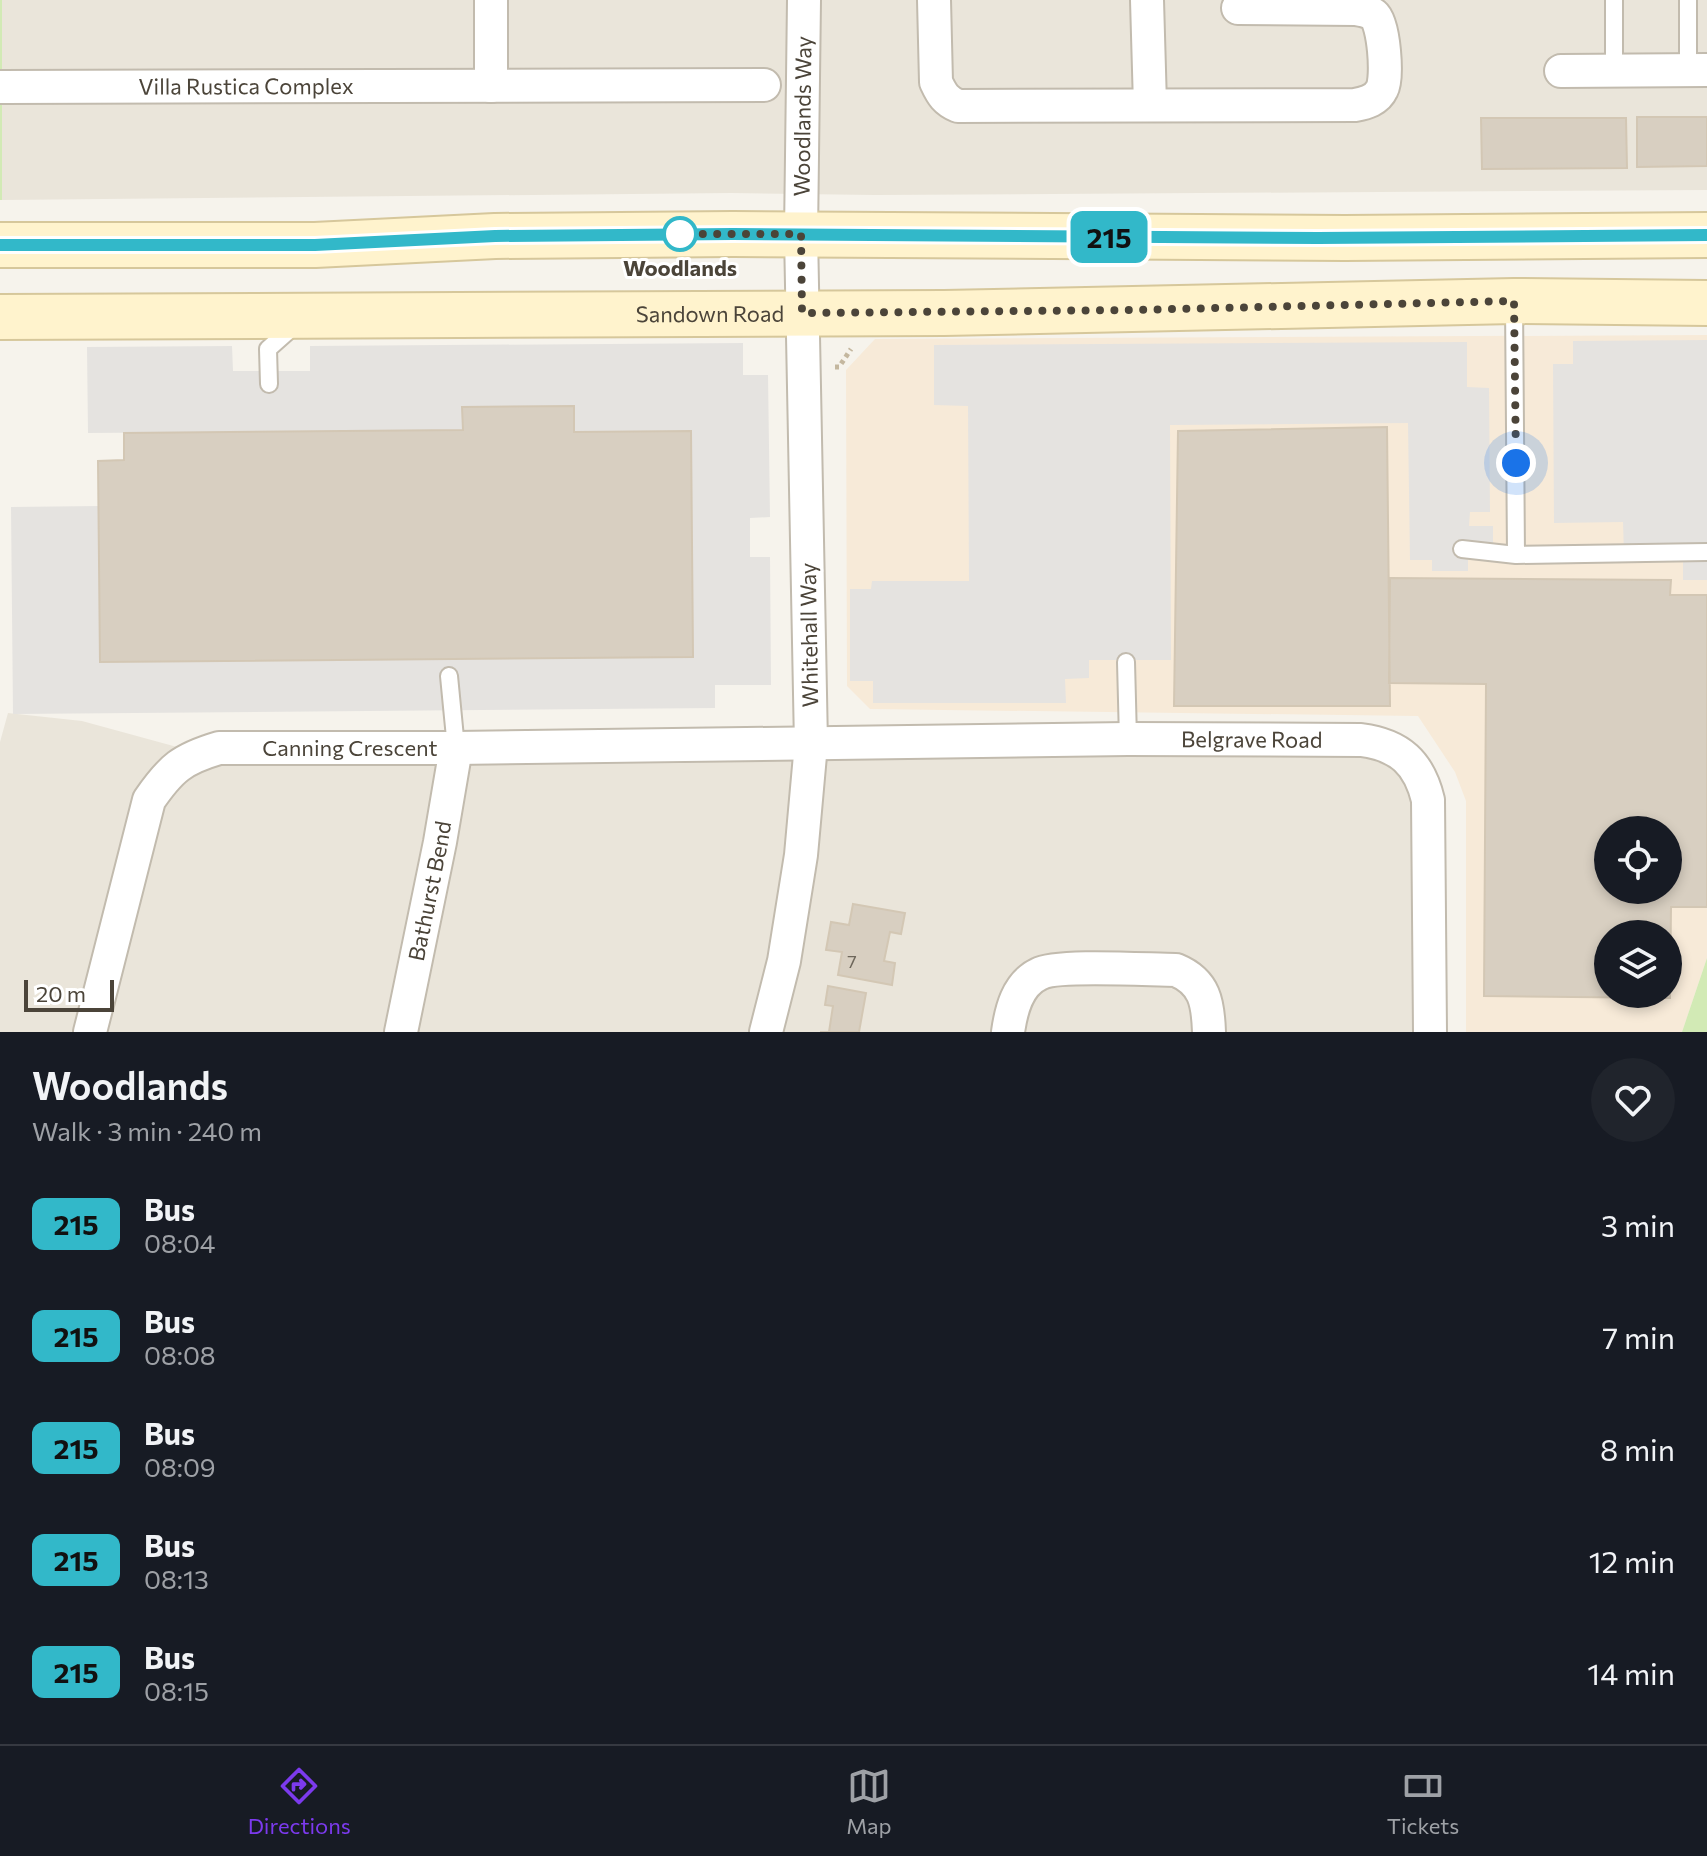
<!DOCTYPE html>
<meta charset="utf-8">
<style>
body{margin:0;font-family:Commissioner,sans-serif;background:#20242c;color:#f1f3f6;height:100vh;display:flex;flex-direction:column;font-size:30px;white-space:nowrap}
*{box-sizing:border-box;margin:0}
p{font-size:26px;color:#9ea1a6}
.icon{flex:none;width:44px;height:44px;fill:none;stroke:currentColor;stroke-width:2;stroke-linecap:round;stroke-linejoin:round}
.map{position:relative;height:1032px;overflow:hidden}
.panel{display:flex;flex-direction:column;background:#171b24;flex:1}
.panel>*{flex:none}
.badge{padding:0 16px;border-radius:12px;font-size:28px;line-height:52px}
.controls{position:absolute;left:1594px;top:816px;display:grid;gap:16px}
.controls a{display:grid;place-items:center;width:88px;height:88px;border-radius:50%;background:#171b24;box-shadow:0 4px 12px #0003;font-size:40px}
.scale{position:absolute;left:24px;bottom:20px;width:90px;box-sizing:border-box;padding-left:8px;border:4px solid #4b4439;border-top:0;font-size:22px;line-height:28px;white-space:nowrap;color:#4b4439;-webkit-text-stroke:6px #fff;paint-order:stroke}
.you{position:absolute;width:40px;height:40px;margin:-20px;border:6px solid #fff;border-radius:50%;background:#1a73e8;box-shadow:0 0 0 12px #1a73e833}
.map>.badge{position:absolute;translate:-50% -50%;box-shadow:0 0 0 4px #fff}
.round{display:grid;place-items:center;flex:none;width:84px;height:84px;border-radius:42px;background:#20242c}
.summary{display:flex;align-items:center;justify-content:space-between;height:136px;padding:0 32px}
h1{font-size:38px;font-weight:600;line-height:60px}
ul{padding:0;list-style:none}
li{display:flex;align-items:center;gap:24px;height:112px;padding:0 32px}
li div{flex:1}
li b{display:block;font-size:30px}
li em{font-style:normal}
li .badge{min-width:88px;font-weight:700;text-align:center}
.tab-bar{display:flex;justify-content:space-around;align-items:center;height:112px;border-top:2px solid #363941;background:#171b24;font-size:22px;color:#9ea1a6}
.tab-bar a{display:grid;justify-items:center;gap:4px}
.tab-bar .on{color:#7c3aed}
.map>svg:first-child{display:block}
</style>
<div class="map">
<svg width="1707" height="1032" viewBox="0 0 1707 1032">
<rect width="100%" height="100%" fill="#f6f3ec"/>
<path fill="#eae5da" d="M2 0H1707V190L875 195 731 193 2 200Z
M8 713 82 721 199 753 1361 741 1422 780 1429 1032H0V742Z"/>
<path fill="#f7ead8" fill-rule="evenodd" d="M1707 335V958L1682 1032H1466V801L1455 772 1418 716 870 709 847 686 846 370 875 339ZM1608 830H1668V890H1608ZM1608 934H1668V994H1608Z"/>
<path fill="#d2eab5" d="M0 0H2V200H0Z
M1707 958V1032H1682Z"/>
<path fill="#e5e3e0" d="M1707 340V580H1683V554H1624L1623 522 1554 523 1553 364H1573V341Z
M1467 342V387L1489 388 1490 512H1470L1469 526H1493V559H1468V571H1432V560H1410L1408 423 1170 425 1171 660H1089V678L1065 679 1066 703H873V681H850V589H871L872 581H969L968 406 934 405V345Z
M743 343V375H768L770 517 750 518V557H770L771 685H715V708L13 714 11 507 99 506 693 656 690 431 574 432 573 406 463 407V430L88 433 87 347 232 346 233 371H310V346Z"/>
<path fill="#d8cfc1" stroke="#d3c7b4" stroke-width="2" fill-rule="evenodd" d="M1637 117H1707V166L1637 167Z
M1481 118H1626L1627 168 1482 169Z
M574 406V432L691 431 693 657 100 662 98 461 124 460V433L463 430 462 407Z
M1387 427 1390 706H1174L1178 431Z
M1390 578 1671 580 1670 595H1707V907H1671L1670 998 1484 996 1486 684 1389 683ZM1608 830H1668V890H1608ZM1608 934H1668V994H1608Z
M853 904 905 913 901 934 890 932 884 961 895 963 892 985 838 975 842 952 826 950 831 922 849 925Z
M828 986 866 993 859 1032H820H829L833 1006 825 1005Z"/>
<g fill="none" stroke-linecap="round" stroke-linejoin="round">
<g stroke="#c2bbae" stroke-width="20">
<path id="service" d="M1614 0V70
M1688 0V70
M1514 303 1516 555
M269 384 268 349 295 325
M1462 549 1516 555 1707 552
M1126 662 1128 739
M449 676 456 748"/>
</g>
<g stroke="#c2bbae" stroke-width="36">
<g id="minor">
<path d="M934 0 936 82C942 95 946 101 958 106L1355 105C1366 103 1377 100 1382 89 1388 78 1384 23 1374 15 1369 11 1362 10 1356 9L1238 8"/>
<path d="M1147 0 1150 105"/>
<path d="M1561 71 1707 70"/>
<path d="M491 86V0"/>
<path id="s1" d="M2 87 764 85"/>
<path id="s2" d="M90 1032 149 800C171 768 182 759 219 748H456L1128 739 1361 740C1400 745 1419 763 1428 800L1430 1032"/>
<path id="s3" d="M401 1032 440 842 456 748"/>
<path id="s4" d="M766 1032 784 961 801 855 811 744 801 234 804 0"/>
<path d="M1008 1032C1011 1011 1017 984 1039 974 1057 964 1150 970 1176 970 1205 982 1208 1003 1209 1032"/>
</g>
</g>
<g stroke="#d6c79b" stroke-width="48">
<g id="secondary">
<path d="M0 245H315L495 236 733 234 1345 238 1707 235"/>
<path id="s5" d="M0 317 944 313 1514 301 1707 303"/>
</g>
</g>
<path stroke="#c4b79f" stroke-width="5" stroke-dasharray="4 4" stroke-linecap="butt" d="M835 367H839L851 349"/>
<use href="#service" stroke="#fff" stroke-width="16"/>
<use href="#minor" stroke="#fff" stroke-width="32"/>
<use href="#secondary" stroke="#fff3cd" stroke-width="44"/>
</g>
<g fill="none" stroke-linecap="round" stroke-linejoin="round">
<g stroke="#fff" stroke-width="18">
<path id="line" d="M0 245H315L495 236 733 234 1318 238 1707 235"/>
</g>
<use href="#line" stroke="#32b8c9" stroke-width="12"/>
<path stroke="#4b4439" stroke-width="8" stroke-dasharray="0 14.4" d="M680 234H677H801L802 313 1133 310 1514 301 1516 463"/>
</g>
<circle fill="#fff" stroke="#32b8c9" stroke-width="4" cx="680" cy="234" r="16"/>
<g text-anchor="middle" stroke-width="6" stroke-linejoin="round" paint-order="stroke">
<g font-size="18" fill="#6e675b">
<text x="852" y="968">7</text>
</g>
<g font-size="22" fill="#4b4439" stroke="#fff">
<text dy="8" stroke="none"><textPath href="#s1" startOffset="244">Villa Rustica Complex</textPath></text>
<text dy="8" stroke="none"><textPath href="#s4" startOffset="920">Woodlands Way</textPath></text>
<text dy="8" stroke="none"><textPath href="#s5" startOffset="710">Sandown Road</textPath></text>
<text transform="translate(809 635) rotate(-91)" y="8">Whitehall Way</text>
<text dy="8" stroke="none"><textPath href="#s2" startOffset="1362">Belgrave Road</textPath></text>
<text dy="8" stroke="none"><textPath href="#s2" startOffset="460">Canning Crescent</textPath></text>
<text dy="8" stroke="none"><textPath href="#s3" startOffset="144">Bathurst Bend</textPath></text>
</g>
<g font-size="22" font-weight="bold" fill="#4b4439" stroke="#fff">
<text x="680" y="276">Woodlands</text>
</g>
</g>
</svg>
<div class="controls">
<a><svg class="icon" aria-label="locate" viewBox="0 0 24 24"><circle cx="12" cy="12" r="6"/><path d="M12 2v4M12 18v4M2 12h4M18 12h4"/></svg></a>
<a><svg class="icon" aria-label="layers" viewBox="0 0 24 24"><path d="M12 4l9 5-9 5-9-5zM3 14l9 5 9-5"/></svg></a>
</div>
<div class="scale">20 m</div>
<div class="you" style="left:1516px;top:463px"></div>
<b class="badge" style="left:1109px;top:237px;background:#32b8c9;color:#111">215</b>
</div>
<section class="panel">
<div class="summary"><div><h1>Woodlands</h1><p>Walk · 3 min · 240 m</p></div><a class="round"><svg class="icon" aria-label="heart" viewBox="0 0 24 24"><path d="M12 20l-8-8c-3-5 5-10 8-4 3-6 11-1 8 4z"/></svg></a></div>
<ul>
<li><span class="badge" style="background:#32b8c9;color:#111">215</span><div><b>Bus</b><p>08:04</p></div><em>3 min</em></li>
<li><span class="badge" style="background:#32b8c9;color:#111">215</span><div><b>Bus</b><p>08:08</p></div><em>7 min</em></li>
<li><span class="badge" style="background:#32b8c9;color:#111">215</span><div><b>Bus</b><p>08:09</p></div><em>8 min</em></li>
<li><span class="badge" style="background:#32b8c9;color:#111">215</span><div><b>Bus</b><p>08:13</p></div><em>12 min</em></li>
<li><span class="badge" style="background:#32b8c9;color:#111">215</span><div><b>Bus</b><p>08:15</p></div><em>14 min</em></li>
</ul>
</section>
<nav class="tab-bar">
<a class="on"><svg class="icon" aria-label="directions" viewBox="0 0 24 24"><path d="M12 3l9 9-9 9-9-9zM9 14v-3h6M13 9l2 2-2 2"/></svg>Directions</a>
<a><svg class="icon" aria-label="map" viewBox="0 0 24 24"><path d="M3 6l6-2 6 2 6-2v14l-6 2-6-2-6 2zM9 4v14M15 6v14"/></svg>Map</a>
<a><svg class="icon" aria-label="tickets" viewBox="0 0 24 24"><path d="M3 7h18v10H3zM15 7v10"/></svg>Tickets</a>
</nav>
